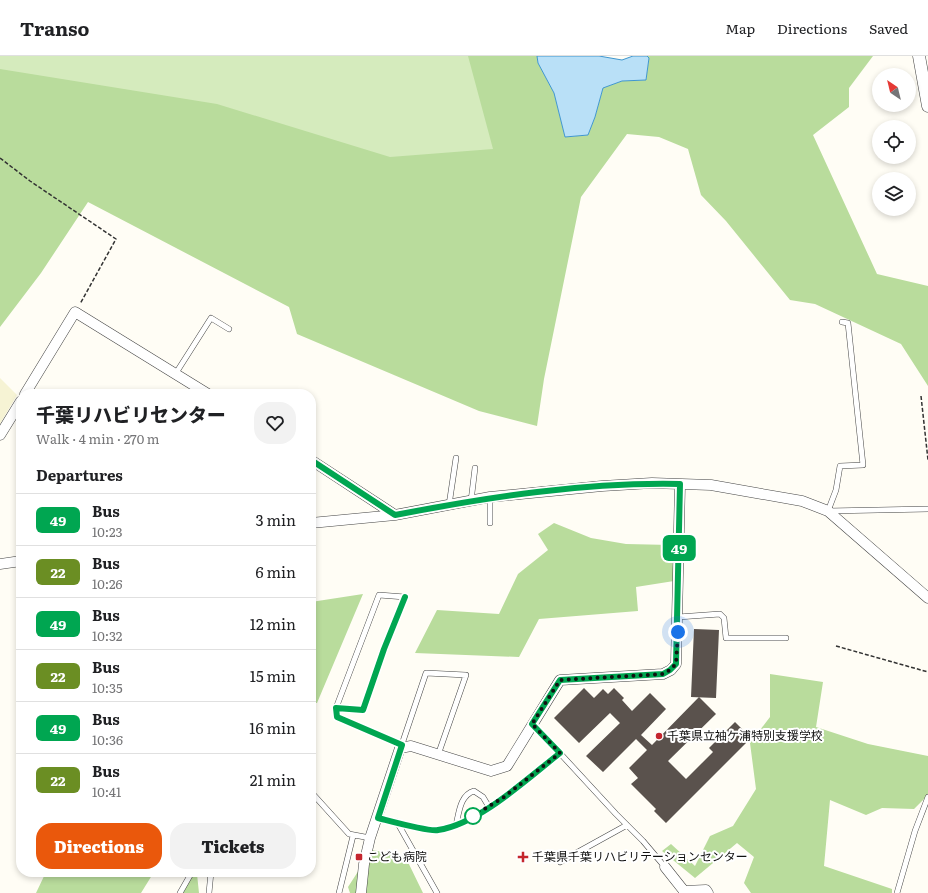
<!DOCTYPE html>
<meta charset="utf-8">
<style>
body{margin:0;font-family:Literata,"Noto Sans JP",serif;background:#f2f2f2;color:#202124;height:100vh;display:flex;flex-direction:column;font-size:15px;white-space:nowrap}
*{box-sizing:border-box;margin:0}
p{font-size:13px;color:#757577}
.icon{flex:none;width:22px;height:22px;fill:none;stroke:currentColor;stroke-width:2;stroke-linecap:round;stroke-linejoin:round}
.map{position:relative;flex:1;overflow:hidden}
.details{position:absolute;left:16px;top:333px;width:300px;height:488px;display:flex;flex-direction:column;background:#fff;border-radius:16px;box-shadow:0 2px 6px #0003}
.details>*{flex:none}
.badge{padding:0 8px;border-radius:6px;font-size:14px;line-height:26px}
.needle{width:26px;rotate:325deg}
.buttons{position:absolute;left:872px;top:12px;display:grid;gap:8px}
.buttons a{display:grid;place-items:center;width:44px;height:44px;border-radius:50%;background:#fff;box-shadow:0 2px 6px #0003;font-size:20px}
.you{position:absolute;width:20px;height:20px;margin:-10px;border:3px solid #fff;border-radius:50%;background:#1a73e8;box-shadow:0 0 0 6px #1a73e833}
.map>.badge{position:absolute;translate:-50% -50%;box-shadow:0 0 0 2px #fff}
h2{padding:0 20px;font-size:15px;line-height:36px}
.round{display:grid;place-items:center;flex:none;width:42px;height:42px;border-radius:16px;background:#f2f2f2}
.head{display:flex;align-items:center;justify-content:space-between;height:68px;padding:0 20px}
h1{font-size:19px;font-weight:800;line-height:30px}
.primary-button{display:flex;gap:8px;margin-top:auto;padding:8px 20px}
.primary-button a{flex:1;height:46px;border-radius:16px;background:#ea580c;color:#fff;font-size:16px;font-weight:800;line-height:46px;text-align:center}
.primary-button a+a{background:#f2f2f2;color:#202124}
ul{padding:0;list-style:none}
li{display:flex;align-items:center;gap:12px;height:52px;padding:0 20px;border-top:1px solid #e0e0e0}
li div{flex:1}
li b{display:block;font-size:15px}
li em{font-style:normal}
li .badge{min-width:44px;font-weight:700;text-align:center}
header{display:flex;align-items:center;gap:24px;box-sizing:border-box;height:56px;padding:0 20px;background:#fff;border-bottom:1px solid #e0e0e0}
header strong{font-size:19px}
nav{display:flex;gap:22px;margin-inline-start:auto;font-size:14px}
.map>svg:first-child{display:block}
</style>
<header>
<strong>Transo</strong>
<nav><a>Map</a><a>Directions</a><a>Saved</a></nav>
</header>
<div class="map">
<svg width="928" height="837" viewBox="0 0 928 837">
<rect width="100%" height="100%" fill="#fffdf5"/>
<path fill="#f6f3d4" d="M0 322 17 339 0 368Z"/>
<path fill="#d5ebbd" d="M0 0H518L530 80 439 116 0 23Z"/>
<path fill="#b9dc9c" d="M468 0H537L538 7 554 37 565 81 588 79 595 61 603 32 622 25 646 24 649 2 647 0H873L849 32V51L813 79 877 218 928 230V330L901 288 815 248 790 244 726 165 701 139 688 93 659 81 627 78 581 141 544 323 537 370 479 355 297 278 289 251 88 146 41 217 0 271V13L217 48 390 101 493 93Z
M554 467 591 482 626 488 671 489 674 525 636 531 638 555 539 563 519 601 415 597 437 554 499 558 518 518 548 494 538 478Z
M363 538 317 647H311V546Z
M770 618 823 626 816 671 868 688 928 700V739L914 753 882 752 866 759 830 744 824 810 892 833V837H751L744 827 754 801 737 787 695 822 662 795 671 788 695 810 710 780 733 770 756 733 750 687 770 661Z
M372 794 405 800 423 837H350L348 831Z
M46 816H154L141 837H36Z
M197 818 199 837H183L190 821Z"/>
<path fill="#b9e0f7" stroke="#3f96cf" d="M537 0H599L622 4 633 0H647L649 2 646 24 622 25 603 32 595 61 588 79 565 81 554 37 538 7Z"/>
<path fill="#5a524d" d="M694 573 719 574 716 642 691 641Z
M584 632 594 642 603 633 608 638 614 632 624 642 622 644 632 655 650 637 666 653 641 679 652 689 699 641 716 658 668 705 686 723 713 696 709 692 735 666 751 682 666 767 654 755 656 753 631 728 638 722 629 712 647 694 636 683 603 716 586 700 620 667 610 657 579 687 554 662Z"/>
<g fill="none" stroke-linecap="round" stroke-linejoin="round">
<g stroke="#444" stroke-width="6">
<path id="service" d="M842 266 848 267 863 409 840 410 836 434 828 455 928 453
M176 317 211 262 229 273
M490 441V467
M471 445 475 412
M449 449 456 402
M678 561 720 558 724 562 726 582H786
M336 652 363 654 384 593 405 541 379 539 336 652 337 661 402 689
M533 668 616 758 643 785 665 811
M401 691 426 617 466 619 438 699
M311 736 349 778 370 782
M378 762C390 765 429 776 438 774 479 768 528 722 559 697
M397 766 437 837
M456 769C459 757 460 739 474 735L483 741 489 751
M560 806 627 769
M180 837 192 816
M209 837 211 816
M339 837 353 780
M897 837 915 775 928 741"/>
</g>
<g stroke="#444" stroke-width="11">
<path id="minor" d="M25 338 75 256 208 338
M0 379 21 345
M311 404 395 459
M311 467 395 459 490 441 602 430 652 427 711 429 802 445 828 455 928 542
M0 508 21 505
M665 811 684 835 706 834 708 837
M361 837 364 808 370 782 400 692 411 690 491 715 507 710 560 624 663 618 671 614 676 608 680 428"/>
</g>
<g stroke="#444" stroke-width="13">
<path id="tertiary" d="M919 0 928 50"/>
</g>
<path stroke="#333" stroke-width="1.5" stroke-dasharray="4 2" stroke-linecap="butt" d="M0 102 30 125 116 183 80 248
M921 340 928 404
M836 590 928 616"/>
<use href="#service" stroke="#fff" stroke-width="5"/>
<use href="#minor" stroke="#fff" stroke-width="10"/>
<use href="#tertiary" stroke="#fff" stroke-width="12"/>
</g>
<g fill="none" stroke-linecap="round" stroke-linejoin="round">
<g stroke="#fff" stroke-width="9">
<path id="line" d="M311 404 395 459C489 441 585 426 680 428L676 608 670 614 663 618 560 624 532 668 560 697C528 722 479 768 438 774 429 776 390 765 378 762L402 689 337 661 336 652 363 654 384 593 405 541"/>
</g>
<use href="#line" stroke="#00a651" stroke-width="6"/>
<path stroke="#111" stroke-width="4" stroke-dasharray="0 7.2" d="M473 760 504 741 560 697 532 668 560 624 663 618 670 614 676 608 678 576"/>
</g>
<g fill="#c4262e" stroke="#fff" stroke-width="1.5">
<circle cx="659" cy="680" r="4"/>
<rect x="355" y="797" width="8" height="8" rx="2"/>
<path d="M521 795h4v4h4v4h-4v4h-4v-4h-4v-4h4z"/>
</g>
<circle fill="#fff" stroke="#00a651" stroke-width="2" cx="473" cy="760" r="8"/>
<g text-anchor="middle" stroke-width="4" stroke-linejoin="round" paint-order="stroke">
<g font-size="12" fill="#111" stroke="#fff" text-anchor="start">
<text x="667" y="684">千葉県立袖ケ浦特別支援学校</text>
<text x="367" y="805">こども病院</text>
<text x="532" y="805">千葉県千葉リハビリテーションセンター</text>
</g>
</g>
</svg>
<div class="buttons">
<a><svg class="needle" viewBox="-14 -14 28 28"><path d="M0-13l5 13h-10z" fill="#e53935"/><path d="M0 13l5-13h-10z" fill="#757577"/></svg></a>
<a><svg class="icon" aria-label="locate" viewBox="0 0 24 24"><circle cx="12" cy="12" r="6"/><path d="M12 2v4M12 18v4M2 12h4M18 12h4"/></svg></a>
<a><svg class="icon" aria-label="layers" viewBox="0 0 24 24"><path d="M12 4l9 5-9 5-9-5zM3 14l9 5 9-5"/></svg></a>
</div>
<div class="you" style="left:678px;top:576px"></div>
<b class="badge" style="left:679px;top:492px;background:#00a651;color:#fff">49</b>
<section class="details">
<div class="head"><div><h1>千葉リハビリセンター</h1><p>Walk · 4 min · 270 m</p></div><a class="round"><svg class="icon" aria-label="heart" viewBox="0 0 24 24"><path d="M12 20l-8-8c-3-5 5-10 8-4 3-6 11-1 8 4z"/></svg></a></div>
<h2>Departures</h2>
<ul>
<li><span class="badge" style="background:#00a651;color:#fff">49</span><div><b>Bus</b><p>10:23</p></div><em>3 min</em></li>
<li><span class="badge" style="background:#6b8e23;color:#fff">22</span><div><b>Bus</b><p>10:26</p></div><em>6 min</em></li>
<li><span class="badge" style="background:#00a651;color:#fff">49</span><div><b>Bus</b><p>10:32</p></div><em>12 min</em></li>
<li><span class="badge" style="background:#6b8e23;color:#fff">22</span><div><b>Bus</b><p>10:35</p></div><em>15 min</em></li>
<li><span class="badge" style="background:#00a651;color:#fff">49</span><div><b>Bus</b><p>10:36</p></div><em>16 min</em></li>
<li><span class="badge" style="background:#6b8e23;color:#fff">22</span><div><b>Bus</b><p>10:41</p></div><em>21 min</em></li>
</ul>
<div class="primary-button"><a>Directions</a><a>Tickets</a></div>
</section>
</div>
